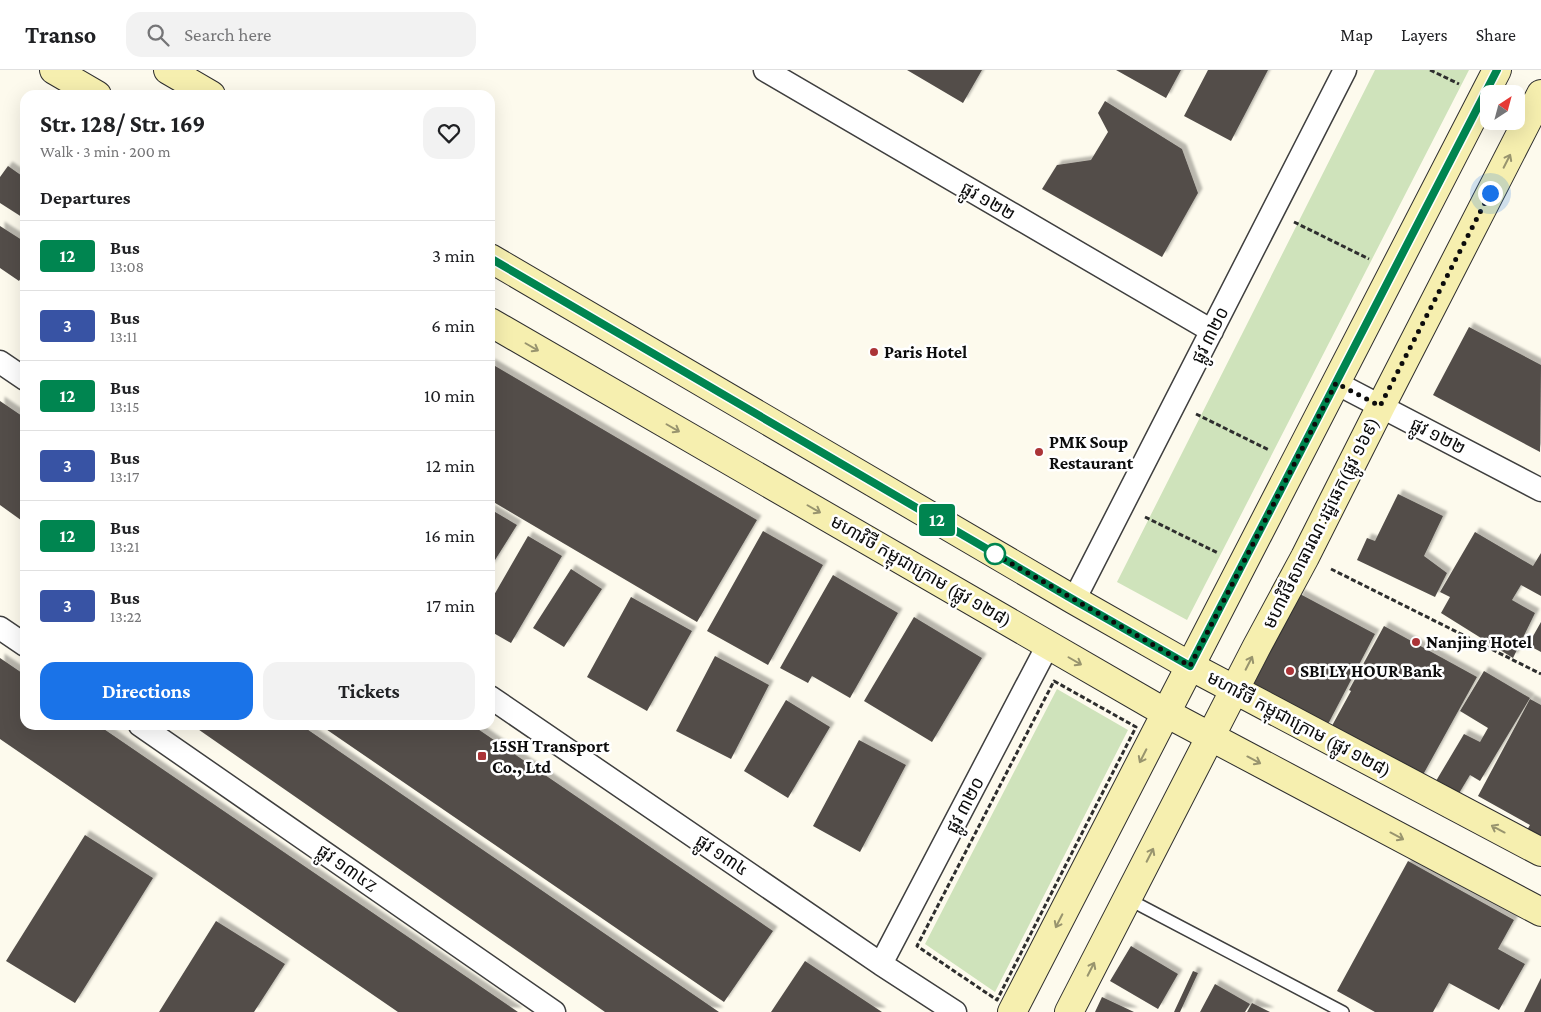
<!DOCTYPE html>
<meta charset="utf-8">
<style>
body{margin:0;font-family:"Crimson Pro","Noto Sans Khmer",serif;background:#f2f2f2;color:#202124;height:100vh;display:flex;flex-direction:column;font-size:19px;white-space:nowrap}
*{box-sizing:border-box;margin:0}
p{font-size:16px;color:#757577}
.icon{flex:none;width:28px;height:28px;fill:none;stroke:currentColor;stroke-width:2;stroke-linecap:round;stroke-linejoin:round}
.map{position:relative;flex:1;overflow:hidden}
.side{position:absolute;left:20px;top:20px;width:475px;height:640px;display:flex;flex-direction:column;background:#fff;border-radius:15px;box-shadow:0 5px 20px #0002}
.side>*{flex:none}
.badge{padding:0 10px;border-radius:4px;font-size:18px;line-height:32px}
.needle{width:32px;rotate:36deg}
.buttons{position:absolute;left:1480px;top:15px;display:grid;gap:10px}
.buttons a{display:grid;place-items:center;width:45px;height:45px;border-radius:10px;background:#fff;box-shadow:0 5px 20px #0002;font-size:25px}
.you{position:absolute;width:25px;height:25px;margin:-12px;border:4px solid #fff;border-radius:50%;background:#1a73e8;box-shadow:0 0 0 8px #1a73e833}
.map>.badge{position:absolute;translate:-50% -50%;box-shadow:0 0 0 2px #fff}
h2{padding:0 20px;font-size:19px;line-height:45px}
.round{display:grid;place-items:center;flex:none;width:52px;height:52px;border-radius:15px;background:#f2f2f2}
.summary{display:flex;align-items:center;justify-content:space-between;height:85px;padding:0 20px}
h1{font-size:24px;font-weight:700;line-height:38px}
.button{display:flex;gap:10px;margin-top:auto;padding:10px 20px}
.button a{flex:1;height:58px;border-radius:15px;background:#1a73e8;color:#fff;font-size:20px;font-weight:700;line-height:58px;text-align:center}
.button a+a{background:#f2f2f2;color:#202124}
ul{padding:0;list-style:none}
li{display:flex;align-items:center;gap:15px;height:70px;padding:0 20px;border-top:1px solid #e0e0e0}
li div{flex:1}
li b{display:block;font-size:19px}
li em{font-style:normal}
li .badge{min-width:55px;font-weight:700;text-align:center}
header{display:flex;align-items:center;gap:30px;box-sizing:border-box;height:70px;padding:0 25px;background:#fff;border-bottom:1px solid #e0e0e0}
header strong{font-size:24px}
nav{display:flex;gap:28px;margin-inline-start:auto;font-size:18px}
.search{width:350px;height:45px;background:#f2f2f2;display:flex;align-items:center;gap:12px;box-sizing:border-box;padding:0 18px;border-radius:15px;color:#757577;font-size:19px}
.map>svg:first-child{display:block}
</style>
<header>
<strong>Transo</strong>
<div class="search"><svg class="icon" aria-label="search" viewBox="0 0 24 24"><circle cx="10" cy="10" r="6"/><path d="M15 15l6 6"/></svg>Search here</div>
<nav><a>Map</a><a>Layers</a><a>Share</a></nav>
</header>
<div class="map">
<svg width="1541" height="942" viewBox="0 0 1541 942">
<defs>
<filter id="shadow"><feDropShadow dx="4.5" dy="-4.5" stdDeviation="1" flood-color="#0004"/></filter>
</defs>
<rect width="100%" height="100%" fill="#fdfaed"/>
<path fill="#cfe3bb" d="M1375 0H1469L1187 550 1117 512Z
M1057 619 1128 660 995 922 925 874Z"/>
<path fill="#534e4a" filter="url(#shadow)" d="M907 0H982L963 33Z
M1116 0H1181L1166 28Z
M1208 0H1268L1231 71 1184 46Z
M1105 31 1182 79 1198 123 1162 187 1042 119 1057 95 1091 90 1108 62 1098 43Z
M8 96 25 108V149L0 133V107Z
M0 156 25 172V202L19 211 0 198Z
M1469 257 1541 295 1540 382 1433 325Z
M490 293 757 450 697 552 490 430Z
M0 331 25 348V453L0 435Z
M1398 424 1443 446 1424 486 1447 503 1435 527 1357 490 1367 468 1375 471Z
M490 439 517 455 490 498Z
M763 461 823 495 768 595 707 561Z
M1475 462 1533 496 1541 483V526L1521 515 1512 530 1535 543 1513 588 1441 543 1450 527 1440 522Z
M528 466 562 486 511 573 490 561V532Z
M571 499 602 519 564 577 533 558Z
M833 505 898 543 850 628 812 606 808 613 780 598Z
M1300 524 1375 564 1326 658 1252 617Z
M631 527 692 561 647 641 587 607Z
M914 547 982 588 932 672 864 631Z
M1541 552V582L1528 575Z
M1384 556 1477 607 1419 712 1328 663 1351 621 1349 620Z
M715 586 769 615 731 689 676 661Z
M0 588 25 605V655H98L518 942H398L0 669Z
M1484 601 1530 628 1480 711 1470 705 1455 730 1433 716 1464 664 1480 672 1488 658 1460 641Z
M1530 629 1541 635V767L1527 760 1530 755 1478 726Z
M786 630 830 657 788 728 744 701Z
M192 655H301L719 942H605Z
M320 655H472L773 861 724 932Z
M859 670 906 695 860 782 813 756Z
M85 765 153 808 75 933 6 891Z
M1408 791 1514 850 1498 879 1525 894 1499 940 1449 913 1433 942H1375L1337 921Z
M216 851 285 894 254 942H159Z
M1131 876 1178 904 1158 939 1110 911Z
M805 891 882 942H771Z
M1193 901 1198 903 1180 942H1174Z
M1541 908V942H1524Z
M1215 914 1250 934 1245 942H1200Z
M1102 927 1134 942H1095Z
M1252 933 1270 942H1247Z"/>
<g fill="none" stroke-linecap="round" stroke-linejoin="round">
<g stroke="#3f3f3f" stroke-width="14">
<path id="lane" d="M1128 829 1343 942"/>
</g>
<g stroke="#3f3f3f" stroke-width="25">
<path id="street" d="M765 0 1212 261
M0 292 25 309
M1336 313 1541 420
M1074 530 1345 0
M0 558 25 575
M490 627 881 894 955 942
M140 655 554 942
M881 894 1048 575"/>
</g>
<g stroke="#2e2e2e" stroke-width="30">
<path id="secondary" d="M54 0 97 25
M168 0 211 25
M490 188 1074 530 1190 596 1541 782
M490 252 1166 643 1541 842
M1012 942 1497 0
M1069 942 1256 578 1305 487 1381 336 1541 24"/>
</g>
<path stroke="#2e2e2e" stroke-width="3" stroke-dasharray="5 2.5" stroke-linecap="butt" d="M1430 0 1459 14
M1294 152 1369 189
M1196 344 1269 380
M1145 447 1218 483
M1331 499 1541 604
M1054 611 1136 657 997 930 917 876Z"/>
<use href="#lane" stroke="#fff" stroke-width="11"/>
<use href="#street" stroke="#fff" stroke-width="22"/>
<use href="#secondary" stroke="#f6efaf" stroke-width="28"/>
</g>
<defs><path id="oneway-shaft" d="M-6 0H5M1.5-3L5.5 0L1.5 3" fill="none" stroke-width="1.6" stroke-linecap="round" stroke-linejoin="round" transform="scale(1.25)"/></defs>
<g stroke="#98946e">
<use href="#oneway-shaft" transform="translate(1507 91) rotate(-63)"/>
<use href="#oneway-shaft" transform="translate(532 277) rotate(30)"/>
<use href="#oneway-shaft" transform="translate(673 358) rotate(30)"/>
<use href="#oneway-shaft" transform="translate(814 439) rotate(30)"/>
<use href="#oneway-shaft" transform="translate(1075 591) rotate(30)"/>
<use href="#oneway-shaft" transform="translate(1249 593) rotate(-63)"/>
<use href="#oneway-shaft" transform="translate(1143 686) rotate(117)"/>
<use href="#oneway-shaft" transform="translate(1254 690) rotate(28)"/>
<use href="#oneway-shaft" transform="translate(1498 759) rotate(-152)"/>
<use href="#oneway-shaft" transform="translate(1397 766) rotate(28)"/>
<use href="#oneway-shaft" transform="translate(1150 785) rotate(-63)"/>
<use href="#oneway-shaft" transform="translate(1059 851) rotate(117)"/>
<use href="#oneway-shaft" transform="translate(1091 899) rotate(-63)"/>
</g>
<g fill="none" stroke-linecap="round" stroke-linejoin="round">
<g stroke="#fff" stroke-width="11">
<path id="line" d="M490 188 1074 530 1190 596 1497 0"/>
</g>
<use href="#line" stroke="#008550" stroke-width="8"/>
<path stroke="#0c0c0c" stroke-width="5" stroke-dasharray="0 9" d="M995 484 988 480 1190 596 1336 313 1380 336 1490 123"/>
</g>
<g fill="#ab3437" stroke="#fff" stroke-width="2">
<circle cx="874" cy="282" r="5"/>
<circle cx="1039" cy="382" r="5"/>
<circle cx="1416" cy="572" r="5"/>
<circle cx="1290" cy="601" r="5"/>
<rect x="477" y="681" width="10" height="10" rx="2.5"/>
</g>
<circle fill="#fff" stroke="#008550" stroke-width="2.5" cx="995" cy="484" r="10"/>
<g text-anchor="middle" stroke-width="5" stroke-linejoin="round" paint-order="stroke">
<g font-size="18" fill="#0c0c0c" stroke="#fff">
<text transform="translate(988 131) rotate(30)" y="6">ផ្លូវ ១២២</text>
<text transform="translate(1210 265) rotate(-63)" y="6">ផ្លូវ ៣២០</text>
<text transform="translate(1438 366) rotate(27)" y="6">ផ្លូវ ១២២</text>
<text transform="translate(1321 453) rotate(-63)" y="6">មហាវិថីសាធារណៈរដ្ឋឆេក(ផ្លូវ ១៦៩)</text>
<text transform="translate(921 501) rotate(30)" y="6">មហាវិថី កម្ពុជាក្រោម (ផ្លូវ ១២៨)</text>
<text transform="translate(1299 654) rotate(28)" y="6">មហាវិថី កម្ពុជាក្រោម (ផ្លូវ ១២៨)</text>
<text transform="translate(965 735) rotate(-62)" y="6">ផ្លូវ ៣២០</text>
<text transform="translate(722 785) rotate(34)" y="6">ផ្លូវ ១៣៤</text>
<text transform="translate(347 798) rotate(35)" y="6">ផ្លូវ ១៣៤Z</text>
</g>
<g font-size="18" font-weight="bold" fill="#0c0c0c" stroke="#fff" text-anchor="start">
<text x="884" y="288">Paris Hotel</text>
<text x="1049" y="378">PMK Soup<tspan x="1049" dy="21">Restaurant</tspan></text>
<text x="1426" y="578">Nanjing Hotel</text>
<text x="1300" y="607">SBI LY HOUR Bank</text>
<text x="492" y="682">15SH Transport<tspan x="492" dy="21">Co., Ltd</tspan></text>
</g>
</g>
</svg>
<div class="buttons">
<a><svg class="needle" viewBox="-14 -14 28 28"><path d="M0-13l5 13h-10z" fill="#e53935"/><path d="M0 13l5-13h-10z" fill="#757577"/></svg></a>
</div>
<div class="you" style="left:1490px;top:123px"></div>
<b class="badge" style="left:937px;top:450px;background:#008550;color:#fff">12</b>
<section class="side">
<div class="summary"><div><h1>Str. 128/ Str. 169</h1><p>Walk · 3 min · 200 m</p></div><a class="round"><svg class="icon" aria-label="heart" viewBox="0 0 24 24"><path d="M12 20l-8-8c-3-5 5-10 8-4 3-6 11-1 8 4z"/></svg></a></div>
<h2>Departures</h2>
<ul>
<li><span class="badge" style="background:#008550;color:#fff">12</span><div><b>Bus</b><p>13:08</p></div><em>3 min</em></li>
<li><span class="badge" style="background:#3853a4;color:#fff">3</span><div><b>Bus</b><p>13:11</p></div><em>6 min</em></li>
<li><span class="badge" style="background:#008550;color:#fff">12</span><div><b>Bus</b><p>13:15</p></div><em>10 min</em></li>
<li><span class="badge" style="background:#3853a4;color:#fff">3</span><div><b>Bus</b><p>13:17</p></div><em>12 min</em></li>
<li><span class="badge" style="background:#008550;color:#fff">12</span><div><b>Bus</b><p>13:21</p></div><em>16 min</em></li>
<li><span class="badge" style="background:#3853a4;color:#fff">3</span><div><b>Bus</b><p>13:22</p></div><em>17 min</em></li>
</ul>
<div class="button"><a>Directions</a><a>Tickets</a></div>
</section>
</div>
